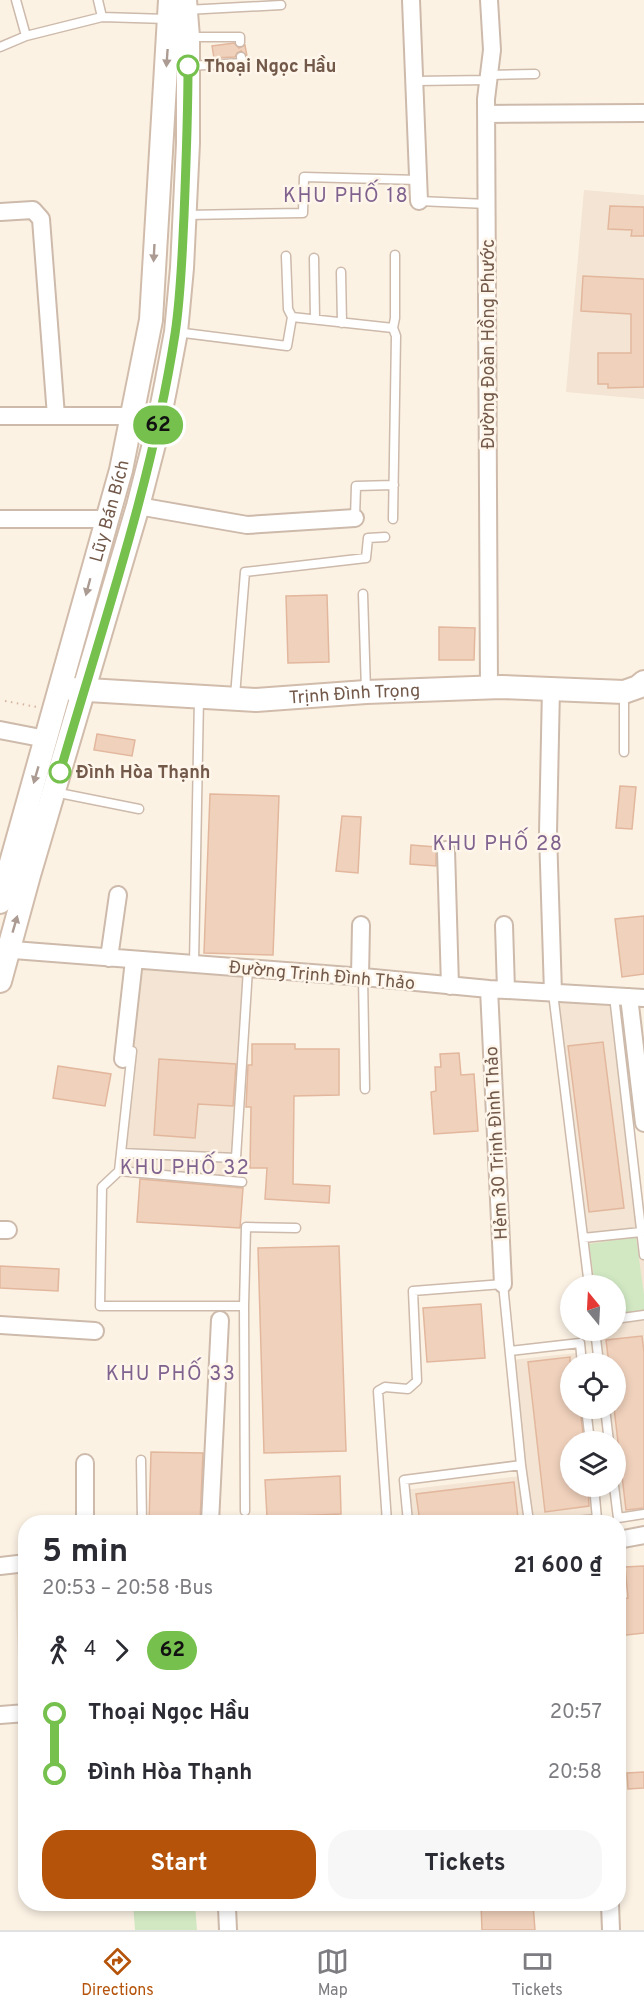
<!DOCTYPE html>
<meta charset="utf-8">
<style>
body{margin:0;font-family:Overpass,sans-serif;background:#f7f7f7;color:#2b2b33;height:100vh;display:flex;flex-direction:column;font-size:22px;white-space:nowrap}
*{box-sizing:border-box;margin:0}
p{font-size:20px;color:#7c7c81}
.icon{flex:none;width:33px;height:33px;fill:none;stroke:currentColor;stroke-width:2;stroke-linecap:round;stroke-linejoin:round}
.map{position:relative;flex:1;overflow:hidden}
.details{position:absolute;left:18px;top:1515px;width:608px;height:396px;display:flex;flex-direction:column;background:#fff;border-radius:24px;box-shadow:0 3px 9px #0003}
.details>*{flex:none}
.badge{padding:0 12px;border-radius:20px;font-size:21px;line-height:39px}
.needle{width:39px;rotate:342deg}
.controls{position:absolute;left:560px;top:1275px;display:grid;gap:12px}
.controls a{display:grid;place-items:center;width:66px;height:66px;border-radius:50%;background:#fff;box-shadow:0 3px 9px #0003;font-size:30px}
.map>.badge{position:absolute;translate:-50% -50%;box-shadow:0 0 0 3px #fff}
.legs{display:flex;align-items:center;gap:9px;height:66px;padding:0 24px;font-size:20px}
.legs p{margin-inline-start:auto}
.head{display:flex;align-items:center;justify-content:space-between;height:102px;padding:0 24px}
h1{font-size:33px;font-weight:700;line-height:45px}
.action{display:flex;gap:12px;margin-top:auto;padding:12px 24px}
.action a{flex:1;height:69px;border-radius:24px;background:#b45309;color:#fff;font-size:24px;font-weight:700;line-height:69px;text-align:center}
.action a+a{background:#f7f7f7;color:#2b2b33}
ul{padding:0 24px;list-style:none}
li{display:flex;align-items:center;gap:21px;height:60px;font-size:22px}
li i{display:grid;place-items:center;width:9px;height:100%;margin:0 8px;background:currentColor}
li i::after{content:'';width:15px;height:15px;margin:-8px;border:4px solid;border-radius:50%;background:#fff}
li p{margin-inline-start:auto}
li:first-child i{background:linear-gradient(#0000 50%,currentColor 0)}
li:last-child i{background:linear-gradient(currentColor 50%,#0000 0)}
.menu{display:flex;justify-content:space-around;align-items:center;height:84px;border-top:2px solid #e1e1e2;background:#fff;font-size:16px;color:#7c7c81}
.menu a{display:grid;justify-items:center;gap:3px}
.menu .current{color:#b45309}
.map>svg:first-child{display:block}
</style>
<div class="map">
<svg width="644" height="1930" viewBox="0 0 644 1930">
<rect width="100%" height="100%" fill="#fbf2e4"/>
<path fill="#f3e4d3" d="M584 190 644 195V399L566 392Z
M140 962 243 970 230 1185 118 1172Z
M554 995 619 999 644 1220V1513L619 1517 615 1487V1442L609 1441 605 1409 615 1408V1364L600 1363 596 1331 615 1330V1286L590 1285Z
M576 1353 577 1363 570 1364V1408L583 1409 588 1441 570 1442V1486L593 1487 597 1515 532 1522H409L404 1490 521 1476 511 1360Z
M14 1570H25V1703H20Z"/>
<path fill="#d2e8c3" d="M636 1237 644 1295V1310L615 1314V1286L595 1285 589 1244Z
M133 1904H195L197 1930H135Z"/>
<path fill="#f0d1bc" stroke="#e2b79d" stroke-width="1.5" d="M234 43 239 48 245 45 247 56 241 51 237 53 235 57 214 58 212 46Z
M610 206 644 207V236H631L632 230 608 229Z
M583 276 644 279V387L608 388V384H598V353H631V314L581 311Z
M327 595 329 662 288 663 286 596Z
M439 627 475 628 474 660H439Z
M97 734 135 740 132 756 94 750Z
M620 786 636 787 632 829 616 828Z
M210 794 279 796 273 955 204 953Z
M342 816 361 817 358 873 336 871Z
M411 845 436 847V866L410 864Z
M644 916V974L622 977 615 919Z
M603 1042 624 1208 589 1212 568 1046Z
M252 1044H295V1049H339V1095L294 1096 293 1184 330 1186 329 1203 265 1199 267 1168H250L251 1107H246L248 1065H252Z
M459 1053 461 1075 474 1074 478 1131 434 1134 431 1092 436 1091 435 1067H441L440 1054Z
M159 1059 236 1064 233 1106 198 1104 195 1138 154 1135Z
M58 1066 111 1074 105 1106 53 1098Z
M140 1179 243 1188 240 1228 137 1222Z
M339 1246 346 1451 264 1453 258 1248Z
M0 1266 59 1269 58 1291 0 1288Z
M481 1304 485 1358 427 1362 423 1308Z
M642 1336 644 1352V1508L626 1510 614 1408 615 1364H609L606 1340Z
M570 1357V1408H580L584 1442H570V1486H588L589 1506 545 1512 528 1362Z
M151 1452 203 1453 200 1522H149Z
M340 1476 341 1514 267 1517 265 1480Z
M514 1482 518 1518 483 1522H420L416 1494Z
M644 1566V1633L618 1636V1599L628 1598 625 1567Z
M644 1772V1788L628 1789 627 1773Z
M481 1904H533L535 1930H482Z"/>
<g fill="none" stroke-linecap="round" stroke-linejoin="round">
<g stroke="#cdbaab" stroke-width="11">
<path id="lane" d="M16 0 26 36
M98 0 102 17
M186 10 281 5
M188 37H240V42
M0 47 26 36 102 17 167 19
M189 66 242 63 241 57
M489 75 535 74
M415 81 488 80
M419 201 487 204
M186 215 303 213 304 177 419 180
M286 256 288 309 292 317
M314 258 315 319
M341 272 342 323
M393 328 396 336 393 519
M393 328 395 318V255
M176 332 287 346 292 317 393 328
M355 518 356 486 394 485
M363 594 366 691
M624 692V752
M235 696 245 572 366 558 368 538 385 537
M54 792 139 809
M194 964 199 698
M363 977 365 1089
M553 993 589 1286
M614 996 644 1255
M132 1051 119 1171 242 1182
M121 1153 236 1158 248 969
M119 1171 102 1187 100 1306H244L246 1227 296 1228
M583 1238 641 1232
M244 1306 245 1511
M615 1319 644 1315
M595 1330 599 1364
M510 1351 580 1343 582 1364
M586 1408 590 1442
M605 1408 609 1442
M141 1460 142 1522
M521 1465 529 1522
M614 1486 618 1518 644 1514
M387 1522 378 1391 385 1387 408 1389 417 1381 413 1291 503 1284 521 1465 404 1480 408 1522
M564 1522 597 1519 594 1486"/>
</g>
<g stroke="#cdbaab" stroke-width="20">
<path id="street" d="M411 0 419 201
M489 0 492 50 486 99 489 688
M486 114 644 113
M0 212 33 210 41 219 56 416
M0 416H132
M138 506 247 525 355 518
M0 519H106
M551 688 548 833 553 993
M0 730 46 739
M446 850 450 986
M504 925 506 990
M0 949 363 977 489 989 644 998
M109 958 118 895
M360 977 361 925
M489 989 503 1284
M629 997 644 1123
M123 1059 134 960
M0 1230H8
M0 1325 95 1331
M85 1463V1522
M210 1522 220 1320
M618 1540 644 1535
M0 1566 26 1563
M0 1715 26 1713
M610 1904 611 1930
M227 1907 228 1930"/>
</g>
<g stroke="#d1bcab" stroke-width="26">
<g id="secondary">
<path id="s1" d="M71 689 256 700 366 692 501 687 624 692 638 687 644 682"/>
<path id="s2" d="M0 902 121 470 151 320 170 0"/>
<path d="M0 981 29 875 138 506 155 440 166 385 176 332 182 268 188 143V37L185 0"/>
</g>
</g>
<path stroke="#d5b4a0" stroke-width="2" stroke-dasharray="1.5 4.5" stroke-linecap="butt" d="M5 701 37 707"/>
<use href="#lane" stroke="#fff" stroke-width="8"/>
<use href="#street" stroke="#fff" stroke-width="16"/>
<use href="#secondary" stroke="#fff" stroke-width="22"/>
</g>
<defs><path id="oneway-solid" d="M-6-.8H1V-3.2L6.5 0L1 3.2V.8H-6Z" transform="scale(1.5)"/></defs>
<g fill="#ab9b92">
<use href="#oneway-solid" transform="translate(167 58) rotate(94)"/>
<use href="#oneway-solid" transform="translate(154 253) rotate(93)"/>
<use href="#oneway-solid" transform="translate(88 587) rotate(105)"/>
<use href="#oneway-solid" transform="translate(36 775) rotate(106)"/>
<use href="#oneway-solid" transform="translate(15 924) rotate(-74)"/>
</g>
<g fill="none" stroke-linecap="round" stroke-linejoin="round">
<g stroke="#fff" stroke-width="14">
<path id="line-1" d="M60 772C102 627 152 483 175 334 181 295 182 255 184 216 186 166 188 117 188 66"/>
</g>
<use href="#line-1" stroke="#76c04d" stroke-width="9"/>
</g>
<g fill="#fff" stroke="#76c04d" stroke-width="3">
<circle cx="188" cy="66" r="10"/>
<circle cx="60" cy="772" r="10"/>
</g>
<g text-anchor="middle" stroke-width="5" stroke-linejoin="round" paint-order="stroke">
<g font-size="18" font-weight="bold" fill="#73594a" stroke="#fef6ea" text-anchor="start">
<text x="204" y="72">Thoại Ngọc Hầu</text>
<text x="76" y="778">Đình Hòa Thạnh</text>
</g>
<g font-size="18" fill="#73594a" stroke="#fef6ea">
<text transform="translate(488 344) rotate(-90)" y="6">Đường Đoàn Hồng Phước</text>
<text dy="6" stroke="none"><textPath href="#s2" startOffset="406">Lũy Bán Bích</textPath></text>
<text dy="6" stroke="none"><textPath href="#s1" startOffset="284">Trịnh Đình Trọng</textPath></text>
<text transform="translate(322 975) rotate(5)" y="6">Đường Trịnh Đình Thảo</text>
<text transform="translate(496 1143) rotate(-93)" y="6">Hẻm 30 Trịnh Đình Thảo</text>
</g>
<g font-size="20" letter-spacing="1.5" fill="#80628f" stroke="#fef6ea">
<text x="346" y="202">KHU PHỐ 18</text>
<text x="498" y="850">KHU PHỐ 28</text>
<text x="185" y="1174">KHU PHỐ 32</text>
<text x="171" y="1380">KHU PHỐ 33</text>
</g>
</g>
</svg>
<div class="controls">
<a><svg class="needle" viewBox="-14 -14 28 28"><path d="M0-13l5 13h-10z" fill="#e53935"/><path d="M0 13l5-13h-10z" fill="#7c7c81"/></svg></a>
<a><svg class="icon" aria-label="locate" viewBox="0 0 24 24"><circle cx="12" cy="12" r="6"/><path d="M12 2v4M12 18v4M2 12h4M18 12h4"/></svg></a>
<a><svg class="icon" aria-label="layers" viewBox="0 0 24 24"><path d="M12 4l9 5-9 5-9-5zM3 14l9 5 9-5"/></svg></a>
</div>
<b class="badge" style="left:158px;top:425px;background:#76c04d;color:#111">62</b>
<section class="details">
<div class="head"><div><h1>5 min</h1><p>20:53 – 20:58 · Bus</p></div><b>21 600 ₫</b></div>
<div class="legs"><svg class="icon" aria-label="walk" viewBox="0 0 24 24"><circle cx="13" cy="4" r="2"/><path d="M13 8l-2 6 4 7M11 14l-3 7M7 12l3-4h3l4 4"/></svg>4<svg class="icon" aria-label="forward" viewBox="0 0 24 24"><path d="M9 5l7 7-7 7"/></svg><b class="badge" style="background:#76c04d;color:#111">62</b></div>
<ul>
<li><i style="color:#76c04d"></i><b>Thoại Ngọc Hầu</b><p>20:57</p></li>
<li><i style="color:#76c04d"></i><b>Đình Hòa Thạnh</b><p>20:58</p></li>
</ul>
<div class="action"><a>Start</a><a>Tickets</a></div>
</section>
</div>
<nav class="menu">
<a class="current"><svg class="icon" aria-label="directions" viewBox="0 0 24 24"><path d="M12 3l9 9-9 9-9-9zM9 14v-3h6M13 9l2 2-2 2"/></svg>Directions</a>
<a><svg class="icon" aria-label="map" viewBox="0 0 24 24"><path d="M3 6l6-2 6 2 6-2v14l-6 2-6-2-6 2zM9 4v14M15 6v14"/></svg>Map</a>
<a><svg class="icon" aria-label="tickets" viewBox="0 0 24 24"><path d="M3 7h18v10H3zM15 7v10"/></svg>Tickets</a>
</nav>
